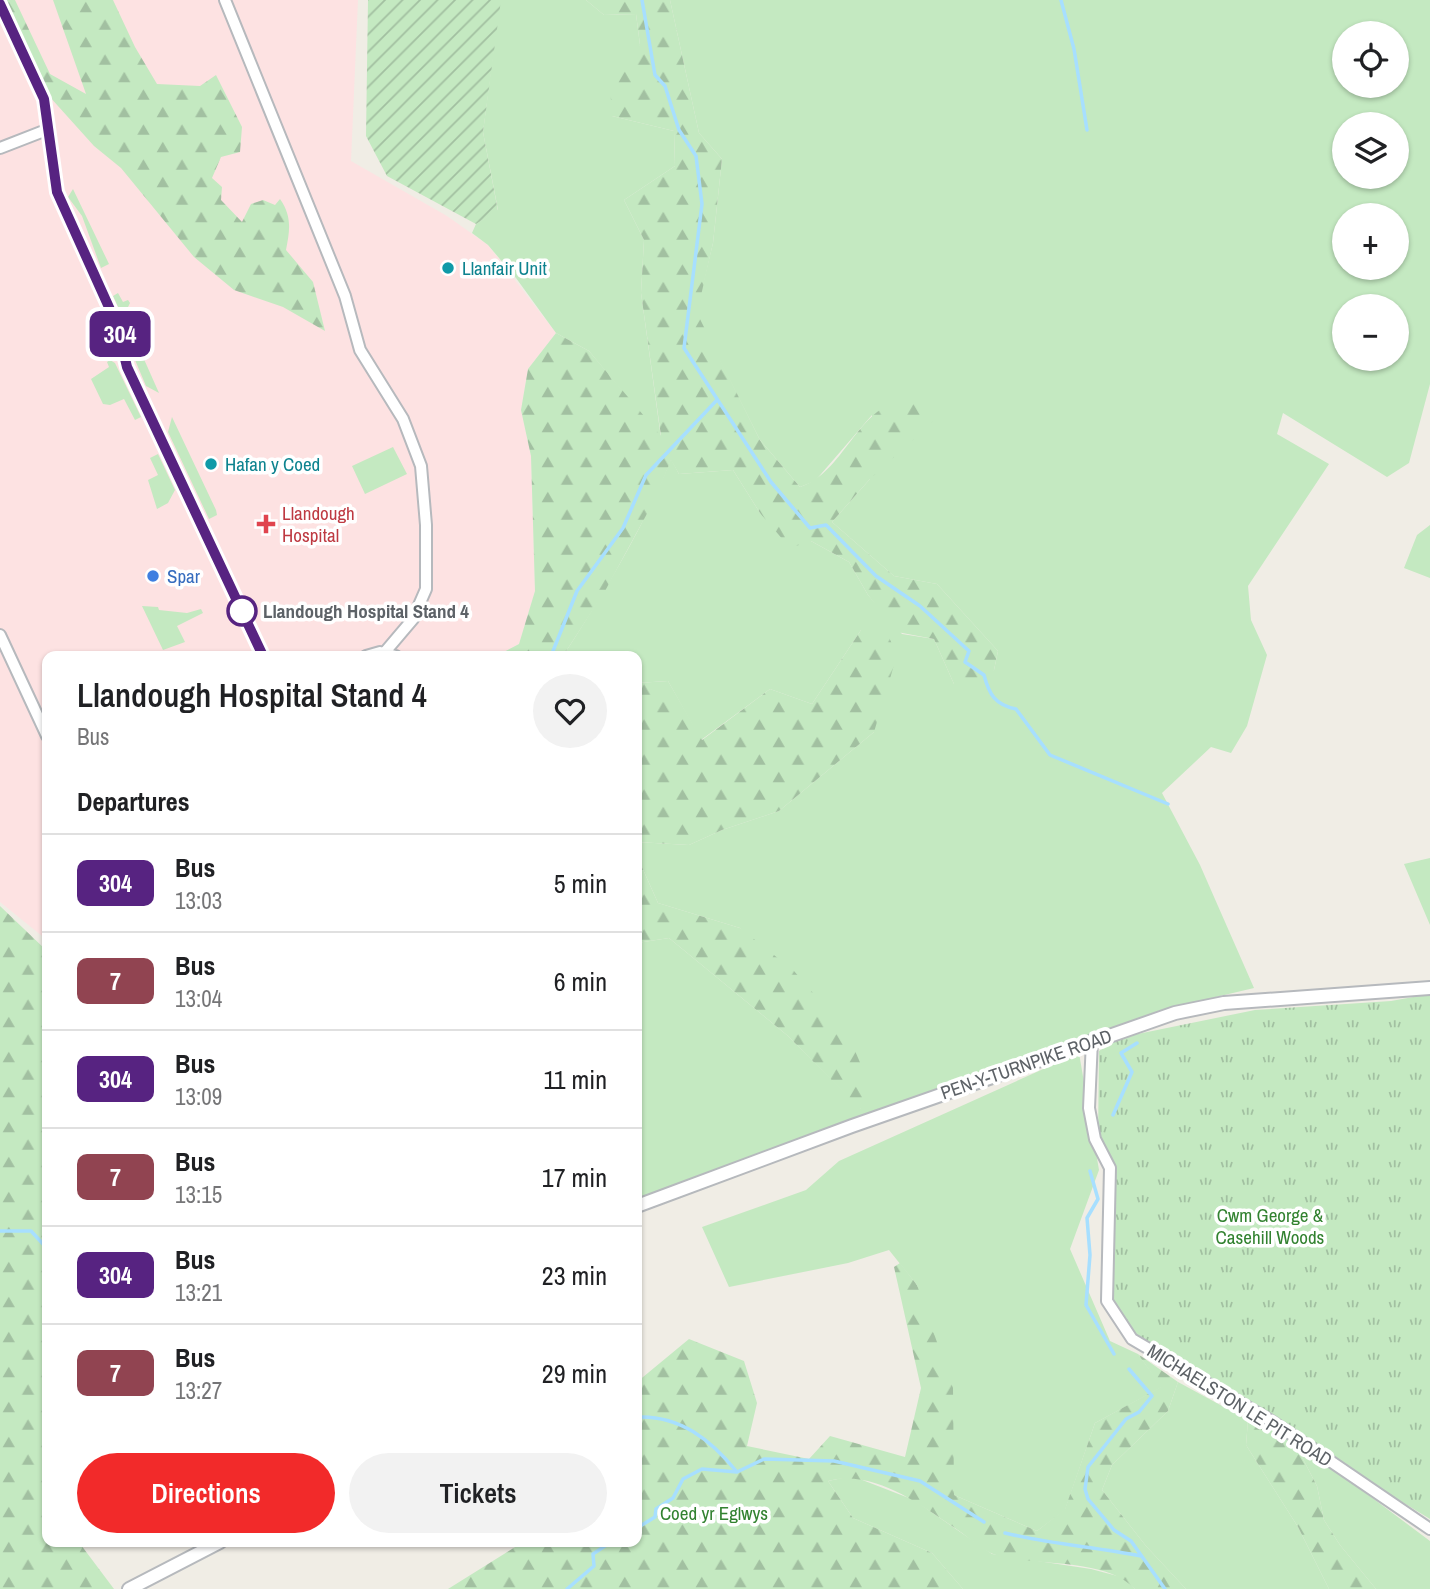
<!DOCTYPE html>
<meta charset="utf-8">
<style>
body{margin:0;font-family:"Archivo Narrow",sans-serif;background:#f2f2f2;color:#202124;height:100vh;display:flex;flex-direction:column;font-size:26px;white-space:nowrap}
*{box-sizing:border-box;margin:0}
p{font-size:23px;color:#757577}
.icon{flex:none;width:38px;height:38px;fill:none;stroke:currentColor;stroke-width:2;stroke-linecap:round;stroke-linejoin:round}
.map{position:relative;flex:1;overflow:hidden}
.panel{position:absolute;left:42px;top:651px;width:600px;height:896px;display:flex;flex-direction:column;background:#fff;border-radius:14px;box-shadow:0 2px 5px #0004}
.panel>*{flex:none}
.badge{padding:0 14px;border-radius:10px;font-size:24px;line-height:46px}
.buttons{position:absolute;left:1332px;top:21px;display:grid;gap:14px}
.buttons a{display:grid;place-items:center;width:77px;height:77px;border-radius:50%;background:#fff;box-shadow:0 2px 5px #0004;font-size:35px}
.map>.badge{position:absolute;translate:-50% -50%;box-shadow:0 0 0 4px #fff}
h2{padding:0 35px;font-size:26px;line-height:63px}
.round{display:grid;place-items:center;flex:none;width:74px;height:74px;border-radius:37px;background:#f2f2f2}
.summary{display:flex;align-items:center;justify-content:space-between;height:119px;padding:0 35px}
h1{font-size:33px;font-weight:600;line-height:52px}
.action{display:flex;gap:14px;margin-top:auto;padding:14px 35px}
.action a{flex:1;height:80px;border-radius:42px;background:#f22a2a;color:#fff;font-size:28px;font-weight:600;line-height:80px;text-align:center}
.action a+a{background:#f2f2f2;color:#202124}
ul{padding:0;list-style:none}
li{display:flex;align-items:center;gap:21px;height:98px;padding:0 35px;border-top:2px solid #e0e0e0}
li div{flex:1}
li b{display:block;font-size:26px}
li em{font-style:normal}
li .badge{min-width:77px;font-weight:700;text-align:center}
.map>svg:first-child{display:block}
</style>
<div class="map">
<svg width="1430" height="1589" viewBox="0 0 1430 1589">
<defs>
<pattern id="forest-firs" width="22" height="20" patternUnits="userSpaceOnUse" patternTransform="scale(1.75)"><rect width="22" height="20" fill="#c4e9c1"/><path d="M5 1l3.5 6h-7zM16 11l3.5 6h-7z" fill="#a2c0a1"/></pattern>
<pattern id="park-tufts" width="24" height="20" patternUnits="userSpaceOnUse" patternTransform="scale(1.75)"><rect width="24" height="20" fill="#c4e9c1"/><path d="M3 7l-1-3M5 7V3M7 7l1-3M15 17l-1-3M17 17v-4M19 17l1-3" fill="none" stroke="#a2c0a1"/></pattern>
<pattern id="garden-furrows" width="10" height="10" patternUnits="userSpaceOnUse" patternTransform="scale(1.75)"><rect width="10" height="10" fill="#c4e9c1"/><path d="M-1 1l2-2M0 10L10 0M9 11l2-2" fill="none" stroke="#a2c0a1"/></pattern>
</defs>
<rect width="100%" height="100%" fill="#f0ede5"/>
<path fill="#fde2e2" d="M0 0H358L351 161 447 216 488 245 556 333 528 369 521 410 531 456 535 591 519 644 496 656H47V940L0 902Z"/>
<path fill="#c4e9c1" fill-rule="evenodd" d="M500 0H586L604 15 636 14 640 45 612 116 674 131 675 166 624 200 644 240 641 293 661 438 589 351 556 333 516 278 488 245 472 233 476 224 498 210 483 132Z
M670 0H1430V384L1409 463 1387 477 1283 413 1277 434 1329 464 1248 586 1251 620 1267 655 1247 726 1231 753 1211 747 1162 793 1200 865 1254 988 1161 1010 638 1198 637 943 669 938 788 1036 861 1109 740 928 658 903 637 856V842L689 845 722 830 779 811 874 732 861 630 812 704 770 689 701 740 668 681 637 683V656H563C604 593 643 529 671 459L679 474 733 470 760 513 849 562 868 595 902 634 934 639 954 684 994 670 998 651 937 584 894 576 832 522 870 479 872 415 815 481 800 487 760 440 696 313 713 243 722 159 699 133ZM1344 33H1396V86H1344ZM1344 124H1396V177H1344ZM1344 215H1396V268H1344ZM1344 306H1396V359H1344Z
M73 189 109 264 101 268 82 216 68 197Z
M118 293 123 302 128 300 130 303 127 309 133 321 131 330 159 393 146 386 135 360 125 322 113 296Z
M110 360 115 363 141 417 135 420 124 399 110 405 103 404 91 379 109 367 107 362Z
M172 417 216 510 217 515 209 519 168 432Z
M393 447 407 474 365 494 352 466Z
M158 454 175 490 168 503 157 509 148 480 158 475 150 458Z
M1430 525V578L1404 568 1417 535Z
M142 606 158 607 159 610 187 613 201 609 203 613 177 626 185 642 163 650Z
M1430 858V925L1404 864Z
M1079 1053 1099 1170 1070 1249 1110 1341 1138 1354 1162 1387 1095 1423 1065 1510 1037 1531 954 1495 917 1285 889 1250 848 1263 729 1287 702 1227 806 1190 839 1161Z
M1178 1382 1248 1420 1246 1445 1298 1527 1329 1589H1186L1146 1546 1102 1490 1112 1465 1168 1411Z
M1292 1438 1430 1541V1589H1376L1340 1545 1324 1520 1317 1486Z
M852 1476 914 1500 992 1554 1091 1569 1125 1578 1135 1589H963L932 1553 853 1518 828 1481Z"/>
<path fill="url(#forest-firs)" d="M4 0H15L50 74 86 94 53 0H113L135 47 157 84 200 86 216 75 242 127 240 152 221 157 212 178 222 187 221 200 242 222 251 204 263 200 275 205 280 199C292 216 290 230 286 250L313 282 325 331 283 307 234 290 194 257 121 168 94 146 49 96Z
M586 0H670L699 133 722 159 713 243 697 313 760 440 800 487C844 473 856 408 905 399 915 397 928 399 938 399L942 413 870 479 832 522 894 576 937 584 998 651 994 670 978 692 954 684 934 639 897 632 868 595 849 562 811 541 790 548 760 513 733 470 679 474 671 460 655 499 605 591 563 656H496L519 644 535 591 531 456 521 410 528 369 556 333 589 351 661 436 641 293 644 240 624 200 675 166 674 131 612 116 609 70 640 45 636 14 604 15Z
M861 630 887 633 897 655 874 732 779 811 722 830 689 845 637 842V683L668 681 702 740 770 689 812 704Z
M637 856 658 903 740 928 794 971 847 1032 873 1093 860 1109 788 1036 669 938 637 943Z
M0 906 47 951V1542H83L81 1545 114 1589H0Z
M900 1263 917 1285 953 1388 954 1495 1037 1531 1065 1509 1095 1423 1161 1387 1138 1354 1178 1382 1168 1411 1112 1465 1102 1490 1146 1546 1186 1589H1135C1106 1557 1034 1567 993 1554 983 1550 971 1540 962 1533 925 1508 875 1468 828 1481L853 1518 932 1553 963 1589H448L523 1542H637V1382L689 1339 744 1361 757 1403 747 1446 809 1459 830 1436 905 1457 921 1388 894 1267Z
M1248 1420 1292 1438 1317 1486 1324 1520 1340 1545 1376 1589H1329L1298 1527 1246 1445Z"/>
<path fill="url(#park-tufts)" d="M1430 994V1519L1137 1340 1109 1300 1113 1169 1098 1140 1099 1051 1118 1038 1255 1010 1391 1001Z"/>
<path fill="url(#garden-furrows)" d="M368 0H501L483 132 498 211 476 224 387 176 366 136Z"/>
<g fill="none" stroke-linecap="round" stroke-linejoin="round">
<path stroke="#a7dfff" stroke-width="3.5" d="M642 0 655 75 665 86 679 130 696 156 702 204 684 348 771 482 810 528 826 525 876 576 920 606 969 651 965 662 984 675C989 694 995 705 1016 709L1050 755 1168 804
M1061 0 1074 49 1087 130
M551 656 577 591 623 528 646 475 717 400
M1113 1115 1132 1072 1121 1053 1137 1043
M1090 1171 1098 1199 1087 1218 1090 1255 1086 1305 1114 1354
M0 1231H31L43 1244 47 1243
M1129 1369 1152 1396 1139 1412 1126 1419 1088 1467 1085 1489 1088 1499 1114 1530 1131 1541 1165 1589
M637 1417C680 1415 711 1440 737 1472
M637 1528 655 1517 656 1509 673 1498 683 1479 702 1469 737 1472 764 1459 834 1461 920 1481 984 1522
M1005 1533C1050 1544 1095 1547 1141 1556
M567 1589 594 1566 593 1554 611 1542"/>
<g stroke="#b6b9bd" stroke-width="14">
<path id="minor" d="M225 0 345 296 360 350 403 419 421 466 426 525V589L413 619 385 652
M0 4 44 99 57 192 117 325 127 367 263 656
M0 148 49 129
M0 635 47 736
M366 656 380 652 396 656
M1092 1040 1089 1108 1095 1139 1110 1168 1107 1301 1132 1339 1273 1422 1430 1529"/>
</g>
<g stroke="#b6b9bd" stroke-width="16">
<path id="tertiary" d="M637 1206 852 1126 1175 1013 1224 1003 1430 988
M129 1589 220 1542"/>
</g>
<use href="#minor" stroke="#fff" stroke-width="10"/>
<use href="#tertiary" stroke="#fff" stroke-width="12"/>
</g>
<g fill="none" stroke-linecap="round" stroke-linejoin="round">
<g stroke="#fff" stroke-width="16">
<path id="line" d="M0 4 44 99 57 192 117 325 127 367 263 656"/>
</g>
<use href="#line" stroke="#572381" stroke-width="10"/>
</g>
<g fill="#0f9aa8" stroke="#fff" stroke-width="2.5">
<circle cx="448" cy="268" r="7"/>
<circle cx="211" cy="464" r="7"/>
</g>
<path fill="#e0444e" stroke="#fff" stroke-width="2.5" d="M262.5 513.5h7v7h7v7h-7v7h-7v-7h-7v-7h7z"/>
<circle fill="#3f7fe0" stroke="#fff" stroke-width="2.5" cx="153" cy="576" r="7"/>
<circle fill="#fff" stroke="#572381" stroke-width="3.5" cx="242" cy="611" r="14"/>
<g text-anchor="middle" stroke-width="7" stroke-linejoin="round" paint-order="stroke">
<g font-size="19" fill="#0d838f" stroke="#fff" text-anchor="start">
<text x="462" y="275">Llanfair Unit</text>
<text x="225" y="471">Hafan y Coed</text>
</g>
<g font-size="19" fill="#be3a42" stroke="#fff" text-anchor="start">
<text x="282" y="520">Llandough<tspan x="282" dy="22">Hospital</tspan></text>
</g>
<g font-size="19" fill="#366cbe" stroke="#fff" text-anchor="start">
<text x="167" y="583">Spar</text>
</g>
<g font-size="19" font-weight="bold" fill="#5d6267" stroke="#fff" text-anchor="start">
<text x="263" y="618">Llandough Hospital Stand 4</text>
</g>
<g font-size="19" fill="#5d6267" stroke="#fff">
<text transform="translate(1026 1064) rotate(-19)" y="7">PEN-Y-TURNPIKE ROAD</text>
<text transform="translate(1240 1405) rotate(32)" y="7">MICHAELSTON LE PIT ROAD</text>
</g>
<g font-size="19" fill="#328230" stroke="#fff">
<text x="1270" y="1222">Cwm George &amp;<tspan x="1270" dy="22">Casehill Woods</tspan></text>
<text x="714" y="1520">Coed yr Eglwys</text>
</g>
</g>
</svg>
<div class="buttons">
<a><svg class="icon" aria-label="locate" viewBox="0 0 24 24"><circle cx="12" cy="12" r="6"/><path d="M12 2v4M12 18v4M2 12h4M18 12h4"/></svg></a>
<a><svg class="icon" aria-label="layers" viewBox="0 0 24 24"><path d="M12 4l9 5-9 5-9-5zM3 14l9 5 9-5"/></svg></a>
<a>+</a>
<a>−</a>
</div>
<b class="badge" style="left:120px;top:334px;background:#572381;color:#fff">304</b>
<section class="panel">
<div class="summary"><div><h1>Llandough Hospital Stand 4</h1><p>Bus</p></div><a class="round"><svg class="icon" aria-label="heart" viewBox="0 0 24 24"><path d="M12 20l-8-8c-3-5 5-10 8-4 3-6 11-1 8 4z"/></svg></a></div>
<h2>Departures</h2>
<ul>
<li><span class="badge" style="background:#572381;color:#fff">304</span><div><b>Bus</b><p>13:03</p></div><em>5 min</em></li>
<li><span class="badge" style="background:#914451;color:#fff">7</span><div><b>Bus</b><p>13:04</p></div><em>6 min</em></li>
<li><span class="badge" style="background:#572381;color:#fff">304</span><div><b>Bus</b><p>13:09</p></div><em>11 min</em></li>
<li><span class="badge" style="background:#914451;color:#fff">7</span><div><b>Bus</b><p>13:15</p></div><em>17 min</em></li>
<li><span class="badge" style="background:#572381;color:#fff">304</span><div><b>Bus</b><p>13:21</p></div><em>23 min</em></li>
<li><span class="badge" style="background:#914451;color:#fff">7</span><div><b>Bus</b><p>13:27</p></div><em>29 min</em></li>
</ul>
<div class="action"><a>Directions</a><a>Tickets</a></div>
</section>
</div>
